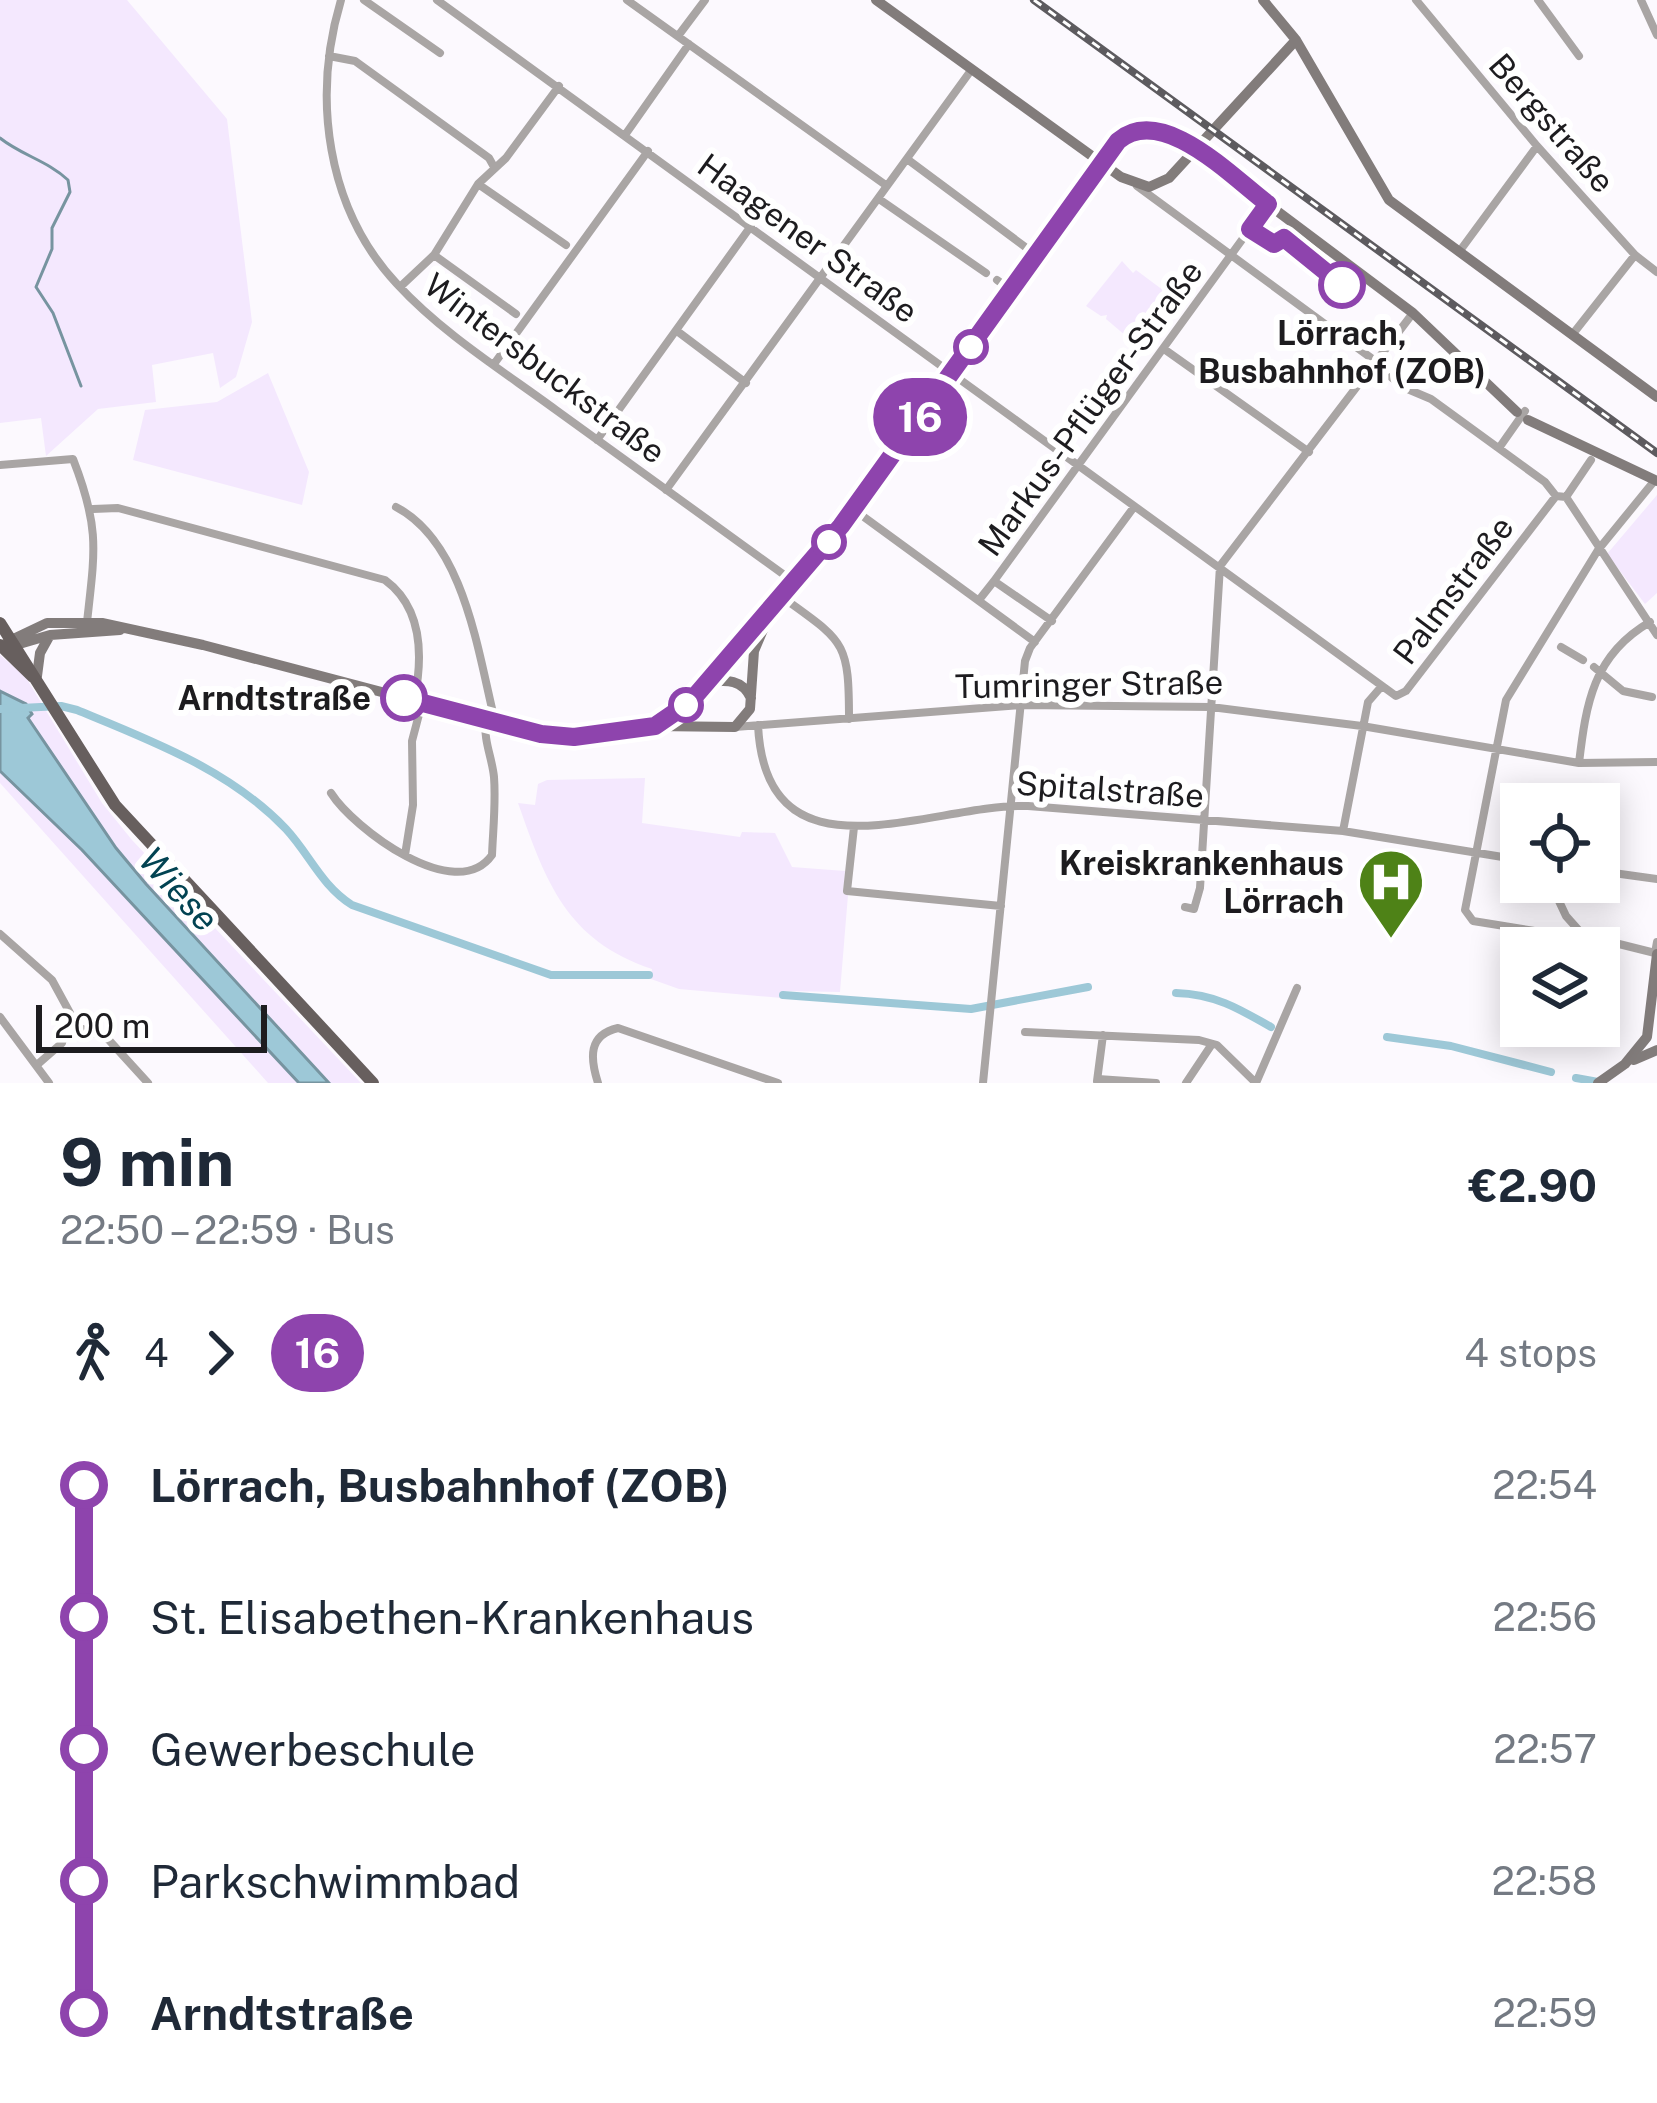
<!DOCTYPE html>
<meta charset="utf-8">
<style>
body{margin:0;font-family:"Public Sans",sans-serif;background:#f2f2f3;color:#1f2937;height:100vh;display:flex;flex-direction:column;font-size:45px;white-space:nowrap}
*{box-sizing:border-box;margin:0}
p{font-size:39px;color:#747a83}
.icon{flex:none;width:66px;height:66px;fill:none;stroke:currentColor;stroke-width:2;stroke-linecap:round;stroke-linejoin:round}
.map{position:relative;height:1083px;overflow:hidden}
.sheet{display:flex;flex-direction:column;background:#fff;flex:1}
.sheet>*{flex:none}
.badge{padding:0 24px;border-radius:39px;font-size:42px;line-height:78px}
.buttons{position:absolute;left:1500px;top:783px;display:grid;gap:24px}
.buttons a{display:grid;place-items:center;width:120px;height:120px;border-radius:0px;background:#fff;box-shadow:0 6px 30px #0003;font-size:60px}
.scale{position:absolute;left:36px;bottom:30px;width:231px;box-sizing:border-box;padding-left:12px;border:6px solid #1d1c1f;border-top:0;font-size:33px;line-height:42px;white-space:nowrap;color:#1d1c1f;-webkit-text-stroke:9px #fff;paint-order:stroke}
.map>.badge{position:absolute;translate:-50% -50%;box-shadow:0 0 0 6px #fff}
.legs{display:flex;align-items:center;gap:18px;height:132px;padding:0 60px;font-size:39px}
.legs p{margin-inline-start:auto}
.head{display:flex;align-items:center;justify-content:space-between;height:204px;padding:0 60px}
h1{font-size:66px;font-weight:700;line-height:90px}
ul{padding:0 60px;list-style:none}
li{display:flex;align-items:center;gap:42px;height:132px;font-size:45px}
li i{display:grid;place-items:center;width:18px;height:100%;margin:0 15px;background:currentColor}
li i::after{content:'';width:30px;height:30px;margin:-15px;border:9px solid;border-radius:50%;background:#fff}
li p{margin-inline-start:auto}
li:first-child i{background:linear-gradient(#0000 50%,currentColor 0)}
li:last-child i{background:linear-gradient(currentColor 50%,#0000 0)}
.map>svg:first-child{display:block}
</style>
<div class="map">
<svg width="1657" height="1083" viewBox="0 0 1657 1083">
<rect width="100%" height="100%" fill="#fcf9fe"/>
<path fill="#f4e8fe" d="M0 0H127L227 119 252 322 236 377 220 388 213 353 152 365 156 402 98 409 46 456 41 418 0 423Z
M1122 261 1133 273 1136 270 1175 299 1172 304 1168 302 1153 323 1147 320 1132 341 1106 319 1107 315 1101 316 1086 306Z
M268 373 309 472 302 505 133 460 145 410 217 402Z
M1657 495V593L1645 604 1607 554Z
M0 655 25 676 102 803 132 840 361 1083H329L146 884 116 848 27 717 23 705 0 691Z
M0 771 82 850 299 1083H268L0 783Z
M645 778 642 823 740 837 742 832 775 833 792 867 845 871 843 893 848 895 840 992 784 991 782 998 679 989 651 979 652 969C566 940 546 882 518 803L535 805 538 784 547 780Z"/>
<path fill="#9dc8d7" stroke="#7794a0" stroke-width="3" d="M0 691 26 704 32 714 28 718 116 848 146 884 329 1083H299L82 850 0 771Z"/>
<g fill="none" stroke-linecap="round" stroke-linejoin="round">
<path stroke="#7794a0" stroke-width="3" d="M0 138C21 155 48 161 68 180L70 192 52 228V249L36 287 53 313 81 386"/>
<path stroke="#9dc8d7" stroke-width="8" d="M0 709 61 706 77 710C150 740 230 770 286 829 310 855 321 885 352 905L551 975H649
M1176 993C1214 994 1238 1008 1271 1027
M783 995 971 1009 1088 987
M1387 1037 1451 1046 1551 1072
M1576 1078 1598 1082"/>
<path stroke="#a9a5a4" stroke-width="8" d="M341 0C312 97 326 208 397 284 442 333 503 371 556 410 635 468 715 524 794 582
M364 0 440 53
M437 0 1396 696 1406 691 1556 496
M627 0 887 186
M1416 0 1537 146 1635 255 1657 272
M1538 0 1579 56
M1641 0 1657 35
M678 36 705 0
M329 56 355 61 489 158 494 167
M625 135 689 44
M907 159 1036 255
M478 184 566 245
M1137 186 1378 363
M879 199 986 273
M1459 252 1537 146
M434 255 516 314
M997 280 1011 290
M400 287 434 255 478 184 506 158 559 86
M677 331 746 383
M1572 335 1635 255
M1164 349 1309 452
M494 364 648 151
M1376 365 1405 388 1431 399 1545 482 1556 496 1566 497 1657 635
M597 440 751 226
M1499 448 1525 411
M0 465 73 459C100 528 95 550 87 622
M1655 480 1598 550 1506 700 1465 910 1473 921 1572 937 1583 935 1655 953 1657 942
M666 490 972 69
M1566 497 1591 460
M396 507C465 543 478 654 495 721
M93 509 118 508 385 580C423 608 423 658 414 701
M853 509 1035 642
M994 581 1268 204
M782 597C844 642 849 640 849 719
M979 600 994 581 1052 621
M1561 647 1583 660
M1594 667 1623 691 1652 697
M758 725C766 889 931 803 1028 806L1343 831 1521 860
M735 727 1021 705 1211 707 1362 726 1579 763 1657 762
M1579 763C1586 704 1593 655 1650 622
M331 793C353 828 456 906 492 855 493 830 496 803 494 777 492 757 483 740 486 720
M854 827 847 891 1001 906
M1343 831 1368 702 1381 687
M405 855 413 805 412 741 422 703
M1599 871 1657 879
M1550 882 1566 916 1582 934
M1185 907 1194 909 1200 888 1220 566 1413 313
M0 934 52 980 70 1013 62 1043 38 1064
M0 1017 49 1083
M69 1024 107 1038 148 1083
M1025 1032 1199 1040 1217 1045 1256 1083
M1098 1079 1156 1083
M1097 1081 1103 1035
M598 1083C590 1058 588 1035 618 1028L778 1083
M983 1083 1025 661 1030 648 1134 507
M1186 1083 1212 1044
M1256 1083 1297 988"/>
<path stroke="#827c7b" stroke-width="10" d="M876 0 1121 177 1149 187 1169 178 1296 40
M1263 0 1296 40 1389 200 1657 397
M1209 160 1413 313 1517 412
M1528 420 1657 481
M7 642 47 623H102L203 645 541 734 574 737 654 726 735 727 750 709 754 651 771 611
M9 647 50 635 120 630
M37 676 40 653 50 635
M709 682C727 680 742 679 751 698
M657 724 690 702 829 542 1118 141C1139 123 1158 127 1180 139
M1634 1060 1657 1050
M1598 1083 1625 1064 1647 1037 1657 954"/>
<path stroke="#675f5e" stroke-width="12" d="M0 623 115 805 373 1083
M0 645 33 677"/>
<g stroke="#5d5b5f" stroke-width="8">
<path id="rail" d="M1034 0 1657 453"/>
</g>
<use href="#rail" stroke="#fff" stroke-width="3" stroke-dasharray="9" stroke-linecap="butt"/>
<path stroke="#827c7b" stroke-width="10" d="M1180 139 1209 160"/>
</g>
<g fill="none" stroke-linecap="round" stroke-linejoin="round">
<g stroke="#fff" stroke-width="27">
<path id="line-1" d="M404 698 541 734 574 737 655 726 690 702 841 526 1118 141C1162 103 1232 177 1268 204L1250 229 1274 244 1284 238 1342 285"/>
</g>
<use href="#line-1" stroke="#8e44ad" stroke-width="18"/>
</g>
<defs>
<g id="hospital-pin" transform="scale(3.45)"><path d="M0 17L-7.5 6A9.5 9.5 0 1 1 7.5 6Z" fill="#4e8217" stroke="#fff"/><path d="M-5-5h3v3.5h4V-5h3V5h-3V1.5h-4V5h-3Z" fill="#fff"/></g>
</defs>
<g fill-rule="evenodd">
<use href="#hospital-pin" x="1391" y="882"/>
</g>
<g fill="#fff" stroke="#8e44ad" stroke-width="6">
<circle cx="1342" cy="285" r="21"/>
<circle cx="971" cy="347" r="15"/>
<circle cx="829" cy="542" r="15"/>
<circle cx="404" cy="698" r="21"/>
<circle cx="686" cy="705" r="15"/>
</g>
<g text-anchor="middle" stroke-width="12" stroke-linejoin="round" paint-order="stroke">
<g font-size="33" fill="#1d1c1f" stroke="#fff">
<text transform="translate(1552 123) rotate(49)" y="12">Bergstraße</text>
<text transform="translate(808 238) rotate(36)" y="12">Haagener Straße</text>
<text transform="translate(545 368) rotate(37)" y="12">Wintersbuckstraße</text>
<text transform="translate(1090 408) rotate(-54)" y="12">Markus-Pflüger-Straße</text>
<text transform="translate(1453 590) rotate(-53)" y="12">Palmstraße</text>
<text transform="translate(1089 684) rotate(-1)" y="12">Tumringer Straße</text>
<text transform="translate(1110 789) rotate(4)" y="12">Spitalstraße</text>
</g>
<g font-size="33" font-weight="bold" fill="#1d1c1f" stroke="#fff">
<text x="1342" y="345">Lörrach,<tspan x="1342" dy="38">Busbahnhof (ZOB)</tspan></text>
<text x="371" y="710" text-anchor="end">Arndtstraße</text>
</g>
<g font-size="33" font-weight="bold" fill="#1d1c1f" stroke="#fff" text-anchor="end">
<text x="1344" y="875">Kreiskrankenhaus<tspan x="1344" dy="38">Lörrach</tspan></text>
</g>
<g font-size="36" font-style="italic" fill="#024352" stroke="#fff">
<text transform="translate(179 889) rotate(48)" y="13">Wiese</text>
</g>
</g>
</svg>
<div class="buttons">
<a><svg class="icon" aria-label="locate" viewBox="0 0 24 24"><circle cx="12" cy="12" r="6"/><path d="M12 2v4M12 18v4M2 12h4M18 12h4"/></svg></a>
<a><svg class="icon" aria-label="layers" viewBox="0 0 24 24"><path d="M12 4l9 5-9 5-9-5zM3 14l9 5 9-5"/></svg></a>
</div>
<div class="scale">200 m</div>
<b class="badge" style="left:920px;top:417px;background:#8e44ad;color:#fff">16</b>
</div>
<section class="sheet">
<div class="head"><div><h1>9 min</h1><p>22:50 – 22:59 · Bus</p></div><b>€2.90</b></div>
<div class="legs"><svg class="icon" aria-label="walk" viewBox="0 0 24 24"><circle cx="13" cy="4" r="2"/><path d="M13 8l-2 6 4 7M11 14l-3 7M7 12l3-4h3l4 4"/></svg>4<svg class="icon" aria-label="forward" viewBox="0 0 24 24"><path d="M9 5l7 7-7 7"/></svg><b class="badge" style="background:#8e44ad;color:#fff">16</b><p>4 stops</p></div>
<ul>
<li><i style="color:#8e44ad"></i><b>Lörrach, Busbahnhof (ZOB)</b><p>22:54</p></li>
<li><i style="color:#8e44ad"></i><span>St. Elisabethen-Krankenhaus</span><p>22:56</p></li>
<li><i style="color:#8e44ad"></i><span>Gewerbeschule</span><p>22:57</p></li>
<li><i style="color:#8e44ad"></i><span>Parkschwimmbad</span><p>22:58</p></li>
<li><i style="color:#8e44ad"></i><b>Arndtstraße</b><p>22:59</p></li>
</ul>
</section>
